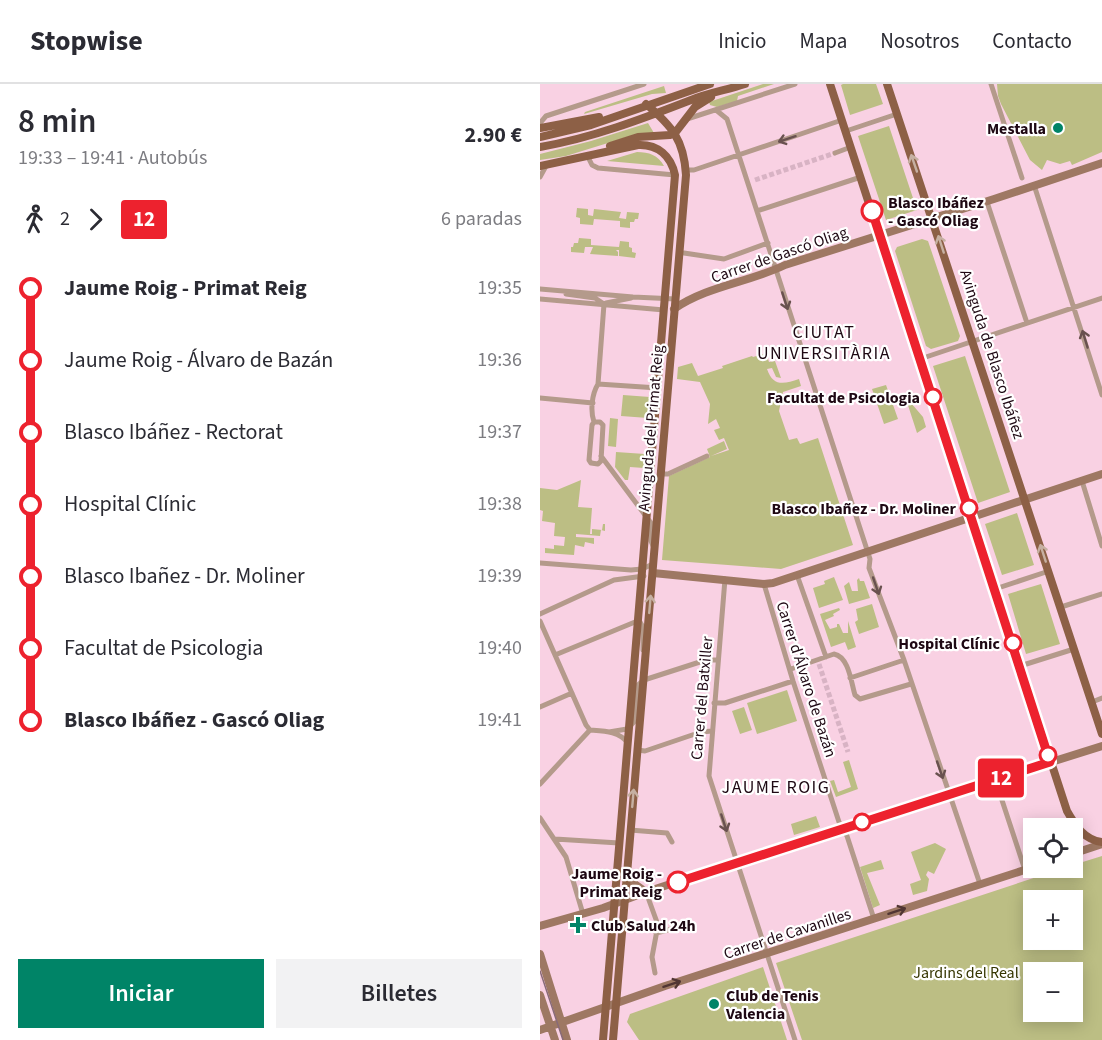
<!DOCTYPE html>
<html lang="es">
<meta charset="utf-8">
<style>
body{margin:0;font-family:"Source Sans 3",sans-serif;background:#f2f2f3;color:#2b2b33;height:100vh;display:flex;flex-direction:column;font-size:22px;white-space:nowrap}
*{box-sizing:border-box;margin:0}
p{font-size:20px;color:#7c7c81}
.icon{flex:none;width:33px;height:33px;fill:none;stroke:currentColor;stroke-width:2;stroke-linecap:round;stroke-linejoin:round}
.map{position:relative;flex:1;overflow:hidden}
.sheet{display:flex;flex-direction:column;background:#fff;width:540px}
.sheet>*{flex:none}
.badge{padding:0 12px;border-radius:4px;font-size:21px;line-height:39px}
.fabs{position:absolute;left:483px;top:734px;display:grid;gap:12px}
.fabs a{display:grid;place-items:center;width:60px;height:60px;border-radius:0px;background:#fff;box-shadow:0 3px 15px #0003;font-size:30px}
.map>.badge{position:absolute;translate:-50% -50%;box-shadow:0 0 0 3px #fff}
.legs{display:flex;align-items:center;gap:9px;height:66px;padding:0 18px;font-size:20px}
.legs p{margin-inline-start:auto}
.headline{display:flex;align-items:center;justify-content:space-between;height:102px;padding:0 18px}
h1{font-size:33px;font-weight:600;line-height:45px}
.cta{display:flex;gap:12px;margin-top:auto;padding:12px 18px}
.cta a{flex:1;height:69px;border-radius:0px;background:#008467;color:#fff;font-size:24px;font-weight:600;line-height:69px;text-align:center}
.cta a+a{background:#f2f2f3;color:#2b2b33}
ul{padding:0 18px;list-style:none}
li{display:flex;align-items:center;gap:21px;height:72px;font-size:22px}
li i{display:grid;place-items:center;width:9px;height:100%;margin:0 8px;background:currentColor}
li i::after{content:'';width:15px;height:15px;margin:-8px;border:4px solid;border-radius:50%;background:#fff}
li p{margin-inline-start:auto}
li:first-child i{background:linear-gradient(#0000 50%,currentColor 0)}
li:last-child i{background:linear-gradient(currentColor 50%,#0000 0)}
header{display:flex;align-items:center;gap:36px;box-sizing:border-box;height:84px;padding:0 30px;background:#fff;border-bottom:2px solid #e1e1e2}
header strong{font-size:28px}
nav{display:flex;gap:33px;margin-inline-start:auto;font-size:21px}
main{display:flex;flex:1;min-height:0}
.map>svg:first-child{display:block}
</style>
<header>
<strong>Stopwise</strong>
<nav><a>Inicio</a><a>Mapa</a><a>Nosotros</a><a>Contacto</a></nav>
</header>
<main>
<section class="sheet">
<div class="headline"><div><h1>8 min</h1><p>19:33 – 19:41 · Autobús</p></div><b>2.90 €</b></div>
<div class="legs"><svg class="icon" aria-label="walk" viewBox="0 0 24 24"><circle cx="13" cy="4" r="2"/><path d="M13 8l-2 6 4 7M11 14l-3 7M7 12l3-4h3l4 4"/></svg>2<svg class="icon" aria-label="forward" viewBox="0 0 24 24"><path d="M9 5l7 7-7 7"/></svg><b class="badge" style="background:#ed222e;color:#fff">12</b><p>6 paradas</p></div>
<ul>
<li><i style="color:#ed222e"></i><b>Jaume Roig - Primat Reig</b><p>19:35</p></li>
<li><i style="color:#ed222e"></i><span>Jaume Roig - Álvaro de Bazán</span><p>19:36</p></li>
<li><i style="color:#ed222e"></i><span>Blasco Ibáñez - Rectorat</span><p>19:37</p></li>
<li><i style="color:#ed222e"></i><span>Hospital Clínic</span><p>19:38</p></li>
<li><i style="color:#ed222e"></i><span>Blasco Ibañez - Dr. Moliner</span><p>19:39</p></li>
<li><i style="color:#ed222e"></i><span>Facultat de Psicologia</span><p>19:40</p></li>
<li><i style="color:#ed222e"></i><b>Blasco Ibáñez - Gascó Oliag</b><p>19:41</p></li>
</ul>
<div class="cta"><a>Iniciar</a><a>Billetes</a></div>
</section>
<div class="map">
<svg width="562" height="956" viewBox="0 0 562 956">
<rect width="100%" height="100%" fill="#f9d1e3"/>
<path fill="#bcbe84" fill-rule="evenodd" d="M223 0H234L198 12 197 17 177 23 170 21 169 18Z
M303 0H336L343 20 310 31 301 1Z
M457 0H562V68L532 81 530 77 520 80 507 76 502 86 490 76 461 20 458 12Z
M124 2 126 9 112 10 44 30 45 28Z
M108 39 114 49 97 50 26 72 0 76V70L51 57Z
M349 42 377 126 346 136 318 52Z
M97 68C109 68 118 71 124 82L67 77Z
M37 124 48 125V131L53 132 54 125 81 128 79 134 86 135 87 128 99 129 98 135H95L94 138H90V144L80 143V137L54 135 53 141 40 140V134L36 133Z
M39 154 51 155V161L79 163 80 157 89 158V163L92 164V168L96 169 95 174 79 172V166H76L78 168V172L50 170 53 163H45L44 169 31 168V163H33L34 159H38Z
M382 155 388 157 420 252 418 257 391 265 386 262 355 167 357 163Z
M223 270 224 276 228 275 229 278 235 277 241 294 236 293 232 284 227 285C233 303 244 300 259 295L261 302 243 308 239 327 249 356 257 354 260 360 278 354 313 461 241 485 122 476 129 392 170 373 167 365 184 357 187 365 171 372 189 366 184 354 179 356 174 346 180 344 176 335 168 340 170 320 160 298 137 295 138 283 152 279 158 292 183 284 182 282 212 272 213 273Z
M425 272 470 408 438 419 393 282Z
M346 301 358 335 344 340 332 305Z
M83 311 110 313 108 334 81 332Z
M365 312 383 333 386 343 377 349Z
M70 334 78 335 76 363 68 362Z
M76 368 105 370 104 384 90 383 88 396H85L75 383Z
M41 396 38 423 52 424 50 450H52V445L62 446 63 440H65V447L61 446 60 452 36 450V453L54 454V460L45 458 44 463 35 461 34 471 5 469V464L14 465V461L24 462 25 453 14 452 15 439 2 437 3 427 0 426V404L17 406Z
M477 429 494 481 462 491 445 440Z
M294 493 303 516 279 524 273 504 285 500 284 497Z
M319 494 320 497H324L330 514 309 520 304 502 309 498 312 507H318L317 496Z
M501 500 520 560 486 570 468 510Z
M332 520 339 543 319 550 315 538 318 536 316 525Z
M299 524 300 526 293 530 294 532 285 536 290 545 297 543V540H299L303 549H308V537L316 563 308 566 305 558 291 563 280 530Z
M247 606 257 637 217 650 207 619Z
M204 623 212 646 200 650 192 627Z
M309 676 318 705 296 713 290 697 294 696 298 708 311 703 303 678Z
M276 732 280 743 254 751 251 740Z
M395 759 406 765 394 790 388 787 386 791 389 795 387 807 373 811 370 800 381 796 371 768Z
M562 772V956H262L236 879 527 783H532L533 781ZM494 816H532V855H494ZM494 888H532V927H494Z
M341 776 344 785 327 789 340 821 333 824 320 783Z
M223 883 247 956H99L87 938 90 930Z"/>
<g fill="none" stroke-linecap="round" stroke-linejoin="round">
<path stroke="#d8b3c4" stroke-width="5" stroke-dasharray="5 2.5" stroke-linecap="butt" d="M215 96 295 69
M279 580 308 668"/>
<path stroke="#b49a8b" stroke-width="5" d="M451 0 482 94
M176 26 187 35 330 475 329 484 364 576 440 800
M147 35 255 0
M0 39 6 32 104 0
M306 47 357 30
M295 69 311 63
M48 73 52 81 58 84 135 91
M146 86H154L302 36
M0 93 6 82
M494 101 562 311
M447 118 487 239
M217 127 321 93
M144 169 184 175 228 159
M0 205 93 213 136 215
M26 210 55 214 64 220
M0 215 124 226
M66 219 91 214
M380 275 562 214
M58 300 118 304
M0 314 53 319
M54 338H60L63 341 61 377 58 380 51 379 49 376 52 341 54 338C50 326 52 310 58 300L64 220
M61 372 111 439V457L114 464
M122 390H128L167 372
M542 397 562 462
M0 479 91 486 102 485 113 480
M257 491 286 573
M185 495 169 692 255 956
M224 500 253 597 299 738 307 752 334 835
M455 505 509 487
M521 523 562 510
M0 530 74 496 104 492
M0 537 46 641 50 646
M15 571 95 538H100L103 543V566
M480 582 534 565
M251 585 294 570C309 573 311 598 315 611L320 615 371 600
M310 594 364 576
M552 618 562 614
M174 619H185L253 597
M0 623 32 609
M69 648 87 645 94 638 98 601 104 596 166 576H177
M97 666 105 667 161 648 172 647
M455 695 485 786
M0 700 50 646C64 647 79 647 88 659
M0 734 26 773 43 830
M90 746 127 749 132 758
M15 755 79 759
M106 808 118 841 112 873 115 889
M116 849 152 840"/>
<path stroke="#9e7863" stroke-width="8" d="M134 225C167 202 210 198 245 181L454 115 562 79
M113 489 224 500 233 499 562 390
M532 770 562 760
M86 794 106 808
M0 842 63 824 106 808 302 744 562 662
M0 870 27 956
M0 911 15 956
M0 946 125 902 494 783"/>
<path stroke="#8d6046" stroke-width="8" d="M290 0 527 727C535 741 544 756 562 758
M347 0 562 650
M0 44 59 33
M0 53 51 41 170 0
M70 62 98 53 130 51 135 49 155 23 171 13
M0 63C52 54 102 35 151 16 168 9 187 6 205 0
M0 82 98 61C118 60 131 72 135 91L63 956
M73 956 146 91C144 56 132 42 106 20"/>
<path stroke="#886a78" stroke-width="1.5" d="M0 887 23 956"/>
</g>
<defs><path id="oneway-shaft" d="M-6 0H5M1.5-3L5.5 0L1.5 3" fill="none" stroke-width="1.6" stroke-linecap="round" stroke-linejoin="round" transform="scale(1.5)"/></defs>
<g stroke="#69514f">
<use href="#oneway-shaft" transform="translate(247 55) rotate(162)"/>
<use href="#oneway-shaft" transform="translate(245 217) rotate(72)"/>
<use href="#oneway-shaft" transform="translate(545 255) rotate(-107)"/>
<use href="#oneway-shaft" transform="translate(336 502) rotate(71)"/>
<use href="#oneway-shaft" transform="translate(400 686) rotate(71)"/>
<use href="#oneway-shaft" transform="translate(184 739) rotate(72)"/>
</g>
<g stroke="#c6b0a2">
<use href="#oneway-shaft" transform="translate(374 79) rotate(-109)"/>
<use href="#oneway-shaft" transform="translate(401 160) rotate(-108)"/>
<use href="#oneway-shaft" transform="translate(503 469) rotate(-108)"/>
<use href="#oneway-shaft" transform="translate(110 520) rotate(-85)"/>
<use href="#oneway-shaft" transform="translate(93 714) rotate(-85)"/>
</g>
<g stroke="#513533">
<use href="#oneway-shaft" transform="translate(357 827) rotate(-18)"/>
<use href="#oneway-shaft" transform="translate(132 900) rotate(-18)"/>
</g>
<g fill="none" stroke-linecap="round" stroke-linejoin="round">
<g stroke="#fff" stroke-width="14">
<path id="line-1" d="M138 798 510 678 332 127"/>
</g>
<use href="#line-1" stroke="#ed222e" stroke-width="9"/>
</g>
<g fill="#008467" stroke="#fff" stroke-width="2">
<circle cx="518" cy="44" r="6"/>
<path d="M35 832h6v6h6v6h-6v6h-6v-6h-6v-6h6z"/>
<circle cx="174" cy="920" r="6"/>
</g>
<g fill="#fff" stroke="#ed222e" stroke-width="3">
<circle cx="332" cy="127" r="10"/>
<circle cx="393" cy="313" r="8"/>
<circle cx="429" cy="424" r="8"/>
<circle cx="473" cy="559" r="8"/>
<circle cx="508" cy="671" r="8"/>
<circle cx="322" cy="738" r="8"/>
<circle cx="138" cy="798" r="10"/>
</g>
<g text-anchor="middle" stroke-width="4.5" stroke-linejoin="round" paint-order="stroke">
<g font-size="16" font-weight="bold" fill="#1e0813" stroke="#fff" text-anchor="start">
<text x="506" y="50" text-anchor="end">Mestalla</text>
<text x="51" y="847">Club Salud 24h</text>
<text x="186" y="917">Club de Tenis<tspan x="186" dy="18">Valencia</tspan></text>
</g>
<g font-size="16" font-weight="bold" fill="#1e0813" stroke="#fff" text-anchor="end">
<text x="348" y="124" text-anchor="start">Blasco Ibáñez<tspan x="348" dy="18">- Gascó Oliag</tspan></text>
<text x="380" y="319">Facultat de Psicologia</text>
<text x="416" y="430">Blasco Ibañez - Dr. Moliner</text>
<text x="460" y="565">Hospital Clínic</text>
<text x="122" y="795">Jaume Roig -<tspan x="122" dy="18">Primat Reig</tspan></text>
</g>
<g font-size="16" fill="#1e0813" stroke="#fff">
<text transform="translate(239 170) rotate(-19)" y="6">Carrer de Gascó Oliag</text>
<text transform="translate(453 270) rotate(72)" y="6">Avinguda de Blasco Ibáñez</text>
<text transform="translate(110 344) rotate(-85)" y="6">Avinguda del Primat Reig</text>
<text transform="translate(267 595) rotate(72)" y="6">Carrer d'Álvaro de Bazán</text>
<text transform="translate(161 614) rotate(-85)" y="6">Carrer del Batxiller</text>
<text transform="translate(247 849) rotate(-18)" y="6">Carrer de Cavanilles</text>
</g>
<g font-size="16" fill="#353501" stroke="#fff">
<text x="426" y="894">Jardins del Real</text>
</g>
<g font-size="18" letter-spacing="1.5" fill="#1e0813" stroke="#fff">
<text x="284" y="254">CIUTAT<tspan x="284" dy="21">UNIVERSITÀRIA</tspan></text>
<text x="236" y="709">JAUME ROIG</text>
</g>
</g>
</svg>
<div class="fabs">
<a><svg class="icon" aria-label="locate" viewBox="0 0 24 24"><circle cx="12" cy="12" r="6"/><path d="M12 2v4M12 18v4M2 12h4M18 12h4"/></svg></a>
<a>+</a>
<a>−</a>
</div>
<b class="badge" style="left:461px;top:694px;background:#ed222e;color:#fff">12</b>
</div>
</main>
